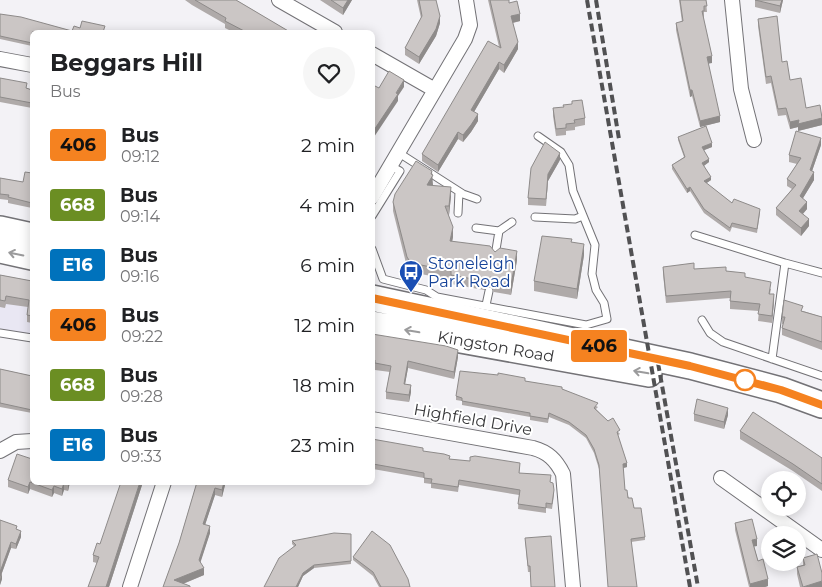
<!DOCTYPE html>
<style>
body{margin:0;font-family:Montserrat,sans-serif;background:#f6f6f6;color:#202124;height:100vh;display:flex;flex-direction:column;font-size:19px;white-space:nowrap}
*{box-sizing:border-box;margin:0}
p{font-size:16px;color:#757577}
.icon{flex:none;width:28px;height:28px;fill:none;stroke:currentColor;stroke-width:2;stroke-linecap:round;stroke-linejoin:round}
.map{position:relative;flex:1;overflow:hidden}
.drawer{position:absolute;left:30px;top:30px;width:345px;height:455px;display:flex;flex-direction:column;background:#fff;border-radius:8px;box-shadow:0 2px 12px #0003}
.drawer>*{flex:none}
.badge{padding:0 10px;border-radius:4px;font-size:18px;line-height:32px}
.tools{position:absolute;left:761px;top:471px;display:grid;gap:10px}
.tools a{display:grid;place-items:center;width:45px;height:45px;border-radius:50%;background:#fff;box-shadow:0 2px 12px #0003;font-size:25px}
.map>.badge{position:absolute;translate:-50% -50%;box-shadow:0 0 0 2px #fff}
.round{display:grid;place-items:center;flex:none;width:52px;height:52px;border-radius:26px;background:#f6f6f6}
.summary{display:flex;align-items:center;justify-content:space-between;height:85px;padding:0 20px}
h1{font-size:24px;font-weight:700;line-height:38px}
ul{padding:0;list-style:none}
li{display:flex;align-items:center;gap:15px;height:60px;padding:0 20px}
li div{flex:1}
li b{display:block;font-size:19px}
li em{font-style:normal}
li .badge{min-width:55px;font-weight:700;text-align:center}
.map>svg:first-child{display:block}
</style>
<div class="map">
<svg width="822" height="587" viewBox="0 0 822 587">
<rect width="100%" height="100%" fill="#f3f2f6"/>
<path fill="#e9e7f3" d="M0 283 32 288V338L0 332Z"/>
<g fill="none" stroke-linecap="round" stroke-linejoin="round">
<g stroke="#737276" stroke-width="9">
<path id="lane" d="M399 153 463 194 477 199
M458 213 459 192
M372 216 400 171 391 166
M535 217 575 219 583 216
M476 228 499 231 512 222
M695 235 785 263
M372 249 383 279 426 290 437 297 586 325 607 319 604 303 596 290 592 274 595 245 573 191 569 165 561 152 538 136
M495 256 499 231
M486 305 489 291
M702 320 710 333 723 342 822 376
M0 333 32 338
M772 359 785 263 822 273"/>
</g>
<g stroke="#737276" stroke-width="16">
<path id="street" d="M279 0 335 32
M732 0 741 89 754 140
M372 54 435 90
M0 59 32 65
M372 197 465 39 470 25 466 0
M372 419 533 448C548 452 556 460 563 474L573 587
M0 451 16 442 32 441
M721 478 822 550
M130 587 164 482"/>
</g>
<g stroke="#737276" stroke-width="28">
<path id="highway" d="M0 229 32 236
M0 250 32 257
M372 298 690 366 781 390 822 405
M372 324 649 374"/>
</g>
<use href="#lane" stroke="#fff" stroke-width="7"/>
<use href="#street" stroke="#fff" stroke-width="14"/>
<use href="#highway" stroke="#fff" stroke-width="25"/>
<path stroke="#515153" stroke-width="4" stroke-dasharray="8 4" stroke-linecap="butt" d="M587 0 690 587
M596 0 619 139
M658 363 698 587"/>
</g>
<path fill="#afaaa9" d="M185 0H236L290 32H233L225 28V24L192 5Z
M320 0H352L343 15Z
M417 0H436L440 23 436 36 419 64 405 55V48L421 18Z
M488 0H509V3L520 21 513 23 518 49 504 73 499 69 474 112 478 121 471 132 463 142 458 139 438 172 422 161V154L499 47Z
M679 0H706L707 12H704V17H703L712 63H708L720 122 700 127 692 96 690 97 676 30V23L682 22Z
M755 0H783L780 13 755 7Z
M0 14 72 31 80 28 105 30 32 32V46L0 39Z
M758 19 782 62 790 80 806 108 822 115V125L798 131V127L790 129 786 115 778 116 771 83 766 84 758 26Z
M0 78 27 88 32 90V114V108L0 102Z
M553 108 585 118V125L575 127V130L566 131V135L556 136 553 116Z
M678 137 712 147 704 150 709 162 704 166 711 180 706 183 732 203 760 213 757 233 732 227 730 232 704 213 690 191 687 193 672 169V165L684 157 678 140Z
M821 145 812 171 814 180 803 198 807 209 803 214 809 226 801 236 776 215V208L792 189 787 186V179L797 164 789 162V155Z
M560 160 548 181 546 206 528 205V198Z
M32 173V208L8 203V200L0 199V178L23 182Z
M432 175V186L451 196 449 215H448L453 237 452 242 495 252 517 260 511 295 494 292 491 286 484 290 451 284V280L411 272 407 267 393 211V202Z
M572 242 584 255 577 299 534 291V281Z
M663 267 726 271 745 277 771 289 770 294 774 301 772 323 758 321 759 311 730 309V298L666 303 663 274Z
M0 275 32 281V323L27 322V315L28 307 6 304 5 308 0 307Z
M803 311 822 317V350L782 335V328L783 324H782V317Z
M372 334 458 357 454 379 408 368 405 384 411 392 409 402 386 399V392L390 372 375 370V367H372Z
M0 369 32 376V413L0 407Z
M525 381 562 389 598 407 596 409 620 434 618 435 627 467 623 468 625 490 634 508 645 537V540L631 542 599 469 594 453 586 438 569 425 549 417 548 423 530 420V417L462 405V401L456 400V396Z
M694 414 728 415 724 429 694 421Z
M740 431 822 458V491L793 471 740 439Z
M372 439 423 451 450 459 520 468 519 473 551 483 554 495 552 509 546 508V513L518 509 519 495 459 485 458 492 431 488V484L424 483V478L373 469 374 464H372Z
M8 480 70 482 68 491 64 490 62 496 54 493 52 497 30 489 28 494 8 487Z
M143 482 109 587H88L97 563 93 562V555Z
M197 482H225V485L222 497 215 495 205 525 210 533 200 562 204 575 183 584 163 587 179 543Z
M0 520 17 530 21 537 16 549 11 548 2 573V579L0 585Z
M735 523 757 546H754L758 561 768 586 765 587H749L735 530Z
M351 534V564L314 568 303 576 298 587H264L294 546 292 544V541Z
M525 538 555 587 530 572H528Z
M353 557 410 587H379L373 576 353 560Z
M803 558 822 587H800L797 574V567L803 565Z"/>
<path fill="#8e8b8a" d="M348 0H352L343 15V8Z
M782 0H783L780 13V6Z
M520 14V21L511 23V16Z
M440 16V23L436 36 419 64V57Z
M518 42V49L504 73V65Z
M712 56V63L707 64V57Z
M499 62V69L471 117V110Z
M404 80V87L398 96V101L372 140V133Z
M690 90H692V96L690 97Z
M478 114V121L471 132 463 142V135Z
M720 116V122L700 127V121Z
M822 118V125L798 131V127L790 129V122L799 120Z
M458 132V139L438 172V165Z
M821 138V145L810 177V170Z
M712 143V147L702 151V147Z
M560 153V160L548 181 546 206 548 174Z
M709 159V162L702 167V163Z
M432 171 433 185 427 195V185Z
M814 172V180L800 203V196Z
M711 177V180L704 185V181Z
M451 187V196L449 215V206Z
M690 187V191L687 193V189Z
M807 202V209L799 218V211Z
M809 219V226L801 236V228Z
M453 227V237L450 251V241Z
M584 244V255L577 299V289Z
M517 251V260L511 295V285Z
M491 277V286L484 290V281Z
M774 294V301L772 323V316Z
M458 350V357L454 379V372Z
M408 361V368L404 390V384Z
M411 385V392L409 402V395Z
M728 408V415L724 429V422Z
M627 463V467L623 468V464Z
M30 482V489L28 494V487Z
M68 482H70L68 491Z
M140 482H143L109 587H106Z
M224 482H225V485L222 497V490Z
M64 483V490L62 496V489Z
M54 486V493L52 497V490Z
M215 488V495L203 531V524Z
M210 526V533L199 567V560Z
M21 531V537L16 549V544Z
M757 539V546L752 547V540Z
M11 542V548L0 578V572Z
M314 565V568L303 576 298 587H296L303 573Z
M204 568V575L175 587 174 580Z
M2 574V579L0 585V579Z
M768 579V586L765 587H750V584Z
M822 581V587H803Z"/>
<path fill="#cbc6c5" stroke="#8e8b8a" d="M195 0H236L290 32H246L225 21 226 18Z
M331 0H348L343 8Z
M419 0H436L440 16 436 29 419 57 405 48 422 16Z
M490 0H509V3L517 1 520 14 511 16 518 42 504 65 499 62 471 110 478 114 471 125 463 135 458 132 438 165 422 154 488 41 501 48Z
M680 0H706L707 6H704V11H702L712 56 707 57 720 116 700 121 692 90H690L676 23 683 21Z
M755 0H782L780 6Z
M0 14 21 17 72 31 74 26 80 28 82 21 105 26 103 32H32V43L0 36Z
M777 16 782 62 787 61 790 80 801 78 806 108 820 105 822 118 798 124 799 120 790 122 786 108 778 109 771 76 766 77 758 19Z
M389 71 404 80 396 93 398 94 372 133V89L375 86 379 88Z
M0 78 27 83 26 88 32 90V103L0 97Z
M582 100 585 118 574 120 575 123 566 124V128L556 129 553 108 564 107 563 105 572 104V101Z
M706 126 712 143 702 147 709 159 702 163 711 177 704 181 732 203 734 199 760 209 757 229 732 223 730 228 704 209 690 187 687 189 672 165 685 157 678 137Z
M796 131 821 138 810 170 814 172 800 196 807 202 799 211 809 219 801 228 776 208 796 185 787 179 801 158 789 155Z
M545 142 560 153 548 174 546 199 528 198 531 168Z
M416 161 432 171 431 174 433 175 427 185 451 187 449 206H445L453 227 450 241 490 246 495 252 500 248 517 251 511 285 494 282 491 277 484 281 451 275V271L411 263 407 257 393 202 395 194Z
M25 172 32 173V203L8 197 9 195 0 194V178L23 182Z
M542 236 572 239 571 242 584 244 577 289 534 281Z
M694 263V269L726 267V271L745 273V277L771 282 769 294H774L772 316 758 314 760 304 730 301 731 291 666 296 663 267Z
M0 275 32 281V316L27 315 29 300 6 296 5 301 0 300Z
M784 300 803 306 801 311 822 317V342L782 328 785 317H782Z
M372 334 446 346 458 350 454 372 408 361 404 384 411 385 409 395 386 392 391 366 375 363V360H372Z
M0 369 32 376V410L0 403Z
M460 371 498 375V373L525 378V381L562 387V389L598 403 594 408 608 421 613 418 620 430 617 432 627 463 623 464 625 490H627L628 498H632L634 508H641L645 537 631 539 637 587H608L599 465 594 449 586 435 569 422 549 413 548 419 530 416V413L462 401V398L456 396Z
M697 399 728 408 724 422 694 414Z
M753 412 822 458V484L793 464 740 431Z
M372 439 423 448V451L444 454 450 456 449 459 470 461V457L475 456 520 463 519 473 551 475 550 482 553 483 554 490 552 504 546 503V508L518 504 520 490 459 480 458 487 431 483 432 479 424 478V473L373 464 374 459H372Z
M17 454 32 459V482H68V484L64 483 62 489 54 486 52 490 30 482 28 487 8 480Z
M121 482H140L106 587H88L99 557 93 555 97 543 100 544Z
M197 482H224L222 490 215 488 203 524 210 526 199 560 204 568 174 580 190 586V587H163L179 543Z
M752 519 757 539 752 540 758 561 763 559 768 579 750 584 735 523Z
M0 520 17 526 16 529 21 531 16 544 11 542 0 572Z
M372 531 390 545 408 579 410 587H381L373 572 353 557Z
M334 533 351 534V561L314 565 303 573 296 587H264L279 558 296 545 292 541Z
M551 536 555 587H531L530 566H528L525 538Z
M817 554 822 573V581L803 587 797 567 805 565 803 558Z"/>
<defs><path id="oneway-shaft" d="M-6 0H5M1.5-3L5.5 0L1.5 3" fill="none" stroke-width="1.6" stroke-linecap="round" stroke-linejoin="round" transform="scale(1.25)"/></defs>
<g stroke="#9b9b9c">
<use href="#oneway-shaft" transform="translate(16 254) rotate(-168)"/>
<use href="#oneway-shaft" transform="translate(412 331) rotate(-170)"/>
<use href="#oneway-shaft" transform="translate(641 372) rotate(-170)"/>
</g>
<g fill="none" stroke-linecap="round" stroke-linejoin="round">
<g stroke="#fff" stroke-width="11">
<path id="line" d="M372 298 690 366 781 390 822 405"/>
</g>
<use href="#line" stroke="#f58220" stroke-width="8"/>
</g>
<defs>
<g id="bus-pin" transform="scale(1.25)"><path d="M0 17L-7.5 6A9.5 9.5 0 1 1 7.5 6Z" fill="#1a4fb4" stroke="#fff"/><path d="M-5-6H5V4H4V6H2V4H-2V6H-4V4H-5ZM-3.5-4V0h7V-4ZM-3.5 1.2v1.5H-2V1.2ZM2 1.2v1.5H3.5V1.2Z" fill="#fff"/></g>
</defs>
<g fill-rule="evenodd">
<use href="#bus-pin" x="411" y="272"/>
</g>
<circle fill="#fff" stroke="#f58220" stroke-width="2.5" cx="745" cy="380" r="10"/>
<g text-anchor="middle" stroke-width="4" stroke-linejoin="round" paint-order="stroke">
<g font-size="16" fill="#164399" stroke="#fff" text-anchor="start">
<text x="428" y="269">Stoneleigh<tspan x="428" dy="18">Park Road</tspan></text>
</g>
<g font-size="16" fill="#373739" stroke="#fff">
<text transform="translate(496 346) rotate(10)" y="6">Kingston Road</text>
<text transform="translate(473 419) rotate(10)" y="6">Highfield Drive</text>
</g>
</g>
</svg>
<div class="tools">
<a><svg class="icon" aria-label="locate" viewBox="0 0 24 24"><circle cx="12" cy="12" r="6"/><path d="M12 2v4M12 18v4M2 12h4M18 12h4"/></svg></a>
<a><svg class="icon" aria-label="layers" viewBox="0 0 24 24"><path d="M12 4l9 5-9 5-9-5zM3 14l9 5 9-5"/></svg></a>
</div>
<b class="badge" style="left:599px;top:346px;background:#f58220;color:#111">406</b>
<section class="drawer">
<div class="summary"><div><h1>Beggars Hill</h1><p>Bus</p></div><a class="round"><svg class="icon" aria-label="heart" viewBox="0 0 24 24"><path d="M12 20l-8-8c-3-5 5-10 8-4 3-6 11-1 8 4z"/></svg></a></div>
<ul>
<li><span class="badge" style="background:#f58220;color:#111">406</span><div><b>Bus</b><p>09:12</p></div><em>2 min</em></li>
<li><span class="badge" style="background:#6b8e23;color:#fff">668</span><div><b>Bus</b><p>09:14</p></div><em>4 min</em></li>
<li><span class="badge" style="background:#0072bc;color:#fff">E16</span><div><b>Bus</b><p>09:16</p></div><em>6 min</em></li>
<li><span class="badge" style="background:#f58220;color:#111">406</span><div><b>Bus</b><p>09:22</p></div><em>12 min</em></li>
<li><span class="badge" style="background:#6b8e23;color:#fff">668</span><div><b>Bus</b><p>09:28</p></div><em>18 min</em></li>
<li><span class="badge" style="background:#0072bc;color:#fff">E16</span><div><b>Bus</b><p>09:33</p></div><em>23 min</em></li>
</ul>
</section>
</div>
